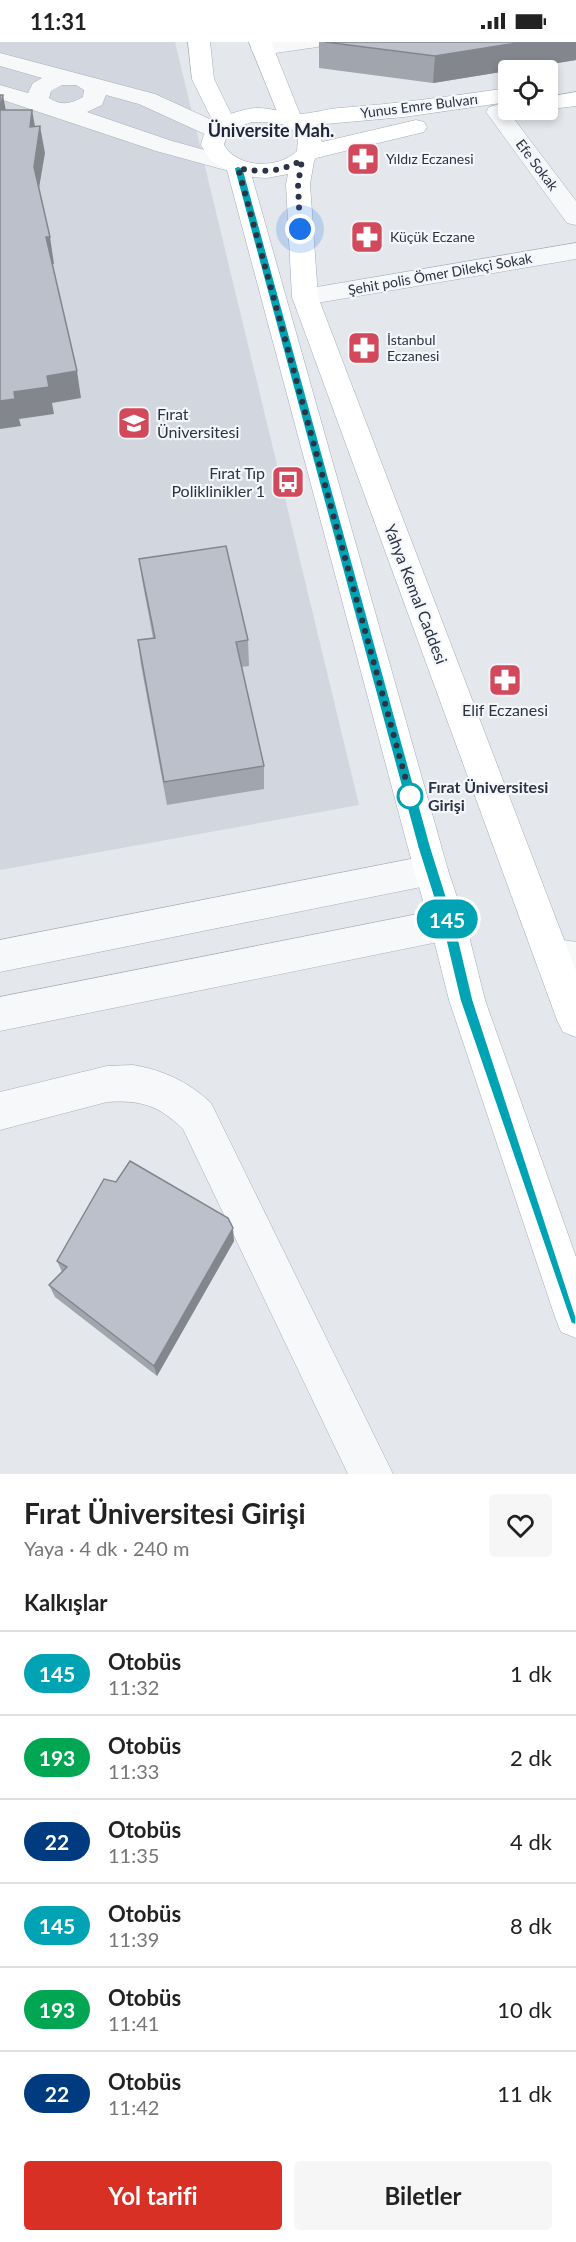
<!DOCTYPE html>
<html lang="tr">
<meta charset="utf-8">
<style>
body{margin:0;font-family:Lato,sans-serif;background:#f6f6f6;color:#222;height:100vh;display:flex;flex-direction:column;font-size:22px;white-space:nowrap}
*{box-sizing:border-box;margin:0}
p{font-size:20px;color:#767676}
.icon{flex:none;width:33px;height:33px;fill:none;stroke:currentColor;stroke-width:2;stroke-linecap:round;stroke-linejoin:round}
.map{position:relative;height:1432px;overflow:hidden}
.panel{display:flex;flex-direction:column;background:#fff;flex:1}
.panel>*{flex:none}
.badge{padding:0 12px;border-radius:20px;font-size:21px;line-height:39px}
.fabs{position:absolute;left:498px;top:18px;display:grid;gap:12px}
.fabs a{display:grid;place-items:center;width:60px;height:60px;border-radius:6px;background:#fff;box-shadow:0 3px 9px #0003;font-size:30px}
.you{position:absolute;width:30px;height:30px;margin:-15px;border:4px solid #fff;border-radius:50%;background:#1a73e8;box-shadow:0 0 0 9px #1a73e833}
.map>.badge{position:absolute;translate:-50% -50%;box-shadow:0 0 0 3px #fff}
h2{padding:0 24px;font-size:22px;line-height:54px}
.round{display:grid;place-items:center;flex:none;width:63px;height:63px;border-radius:6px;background:#f6f6f6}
.headline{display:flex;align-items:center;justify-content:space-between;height:102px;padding:0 24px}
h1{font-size:28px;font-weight:700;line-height:45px}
.primary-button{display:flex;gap:12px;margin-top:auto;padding:12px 24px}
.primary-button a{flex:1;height:69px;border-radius:6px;background:#d93025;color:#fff;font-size:24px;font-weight:700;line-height:69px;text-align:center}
.primary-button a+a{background:#f6f6f6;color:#222}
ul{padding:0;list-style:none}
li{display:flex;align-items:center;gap:18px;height:84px;padding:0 24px;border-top:2px solid #e0e0e0}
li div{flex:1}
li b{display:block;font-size:22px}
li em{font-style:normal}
li .badge{min-width:66px;font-weight:700;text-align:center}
.status{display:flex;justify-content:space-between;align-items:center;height:42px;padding:0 30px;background:#fff;direction:ltr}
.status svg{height:16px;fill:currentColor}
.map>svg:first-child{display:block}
</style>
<div class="status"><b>11:31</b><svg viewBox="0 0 49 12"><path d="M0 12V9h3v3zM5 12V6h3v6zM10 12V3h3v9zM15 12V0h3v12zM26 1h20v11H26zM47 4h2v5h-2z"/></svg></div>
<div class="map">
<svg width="576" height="1432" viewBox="0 0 576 1432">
<rect width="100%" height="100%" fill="#e4e7ec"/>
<path fill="#d2d6de" d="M0 0H175L359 763 0 828Z"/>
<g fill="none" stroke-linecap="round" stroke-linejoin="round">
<g stroke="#a9aeb7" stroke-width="1">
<path id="minor" d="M321 0 318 5 310 6 262 13 254 12 251 7 254 2 266 0Z
M0 11 155 52 225 84 228 89 225 94 217 96 209 94 139 62 106 53 102 63 87 70 172 99 234 116 238 121 234 126 226 128 218 126 156 109 0 57V43L28 51 33 41 42 36 0 24ZM62 43H76L84 48 83 55C71 62 61 64 49 56L51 49Z
M497 63 505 65 576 159V183L567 181 486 70 489 65Z
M576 201V217L305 263 296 261 292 255 296 249 305 247Z
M431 813 443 817 448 828 443 839 431 843 0 930V898Z
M448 866 461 871 466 882 461 893 448 898 0 989V955Z
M551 896 576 900V932L538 923 533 912 538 901Z
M133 1023C163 1028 189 1040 211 1061L393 1432H348L183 1087C158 1063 141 1058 107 1060L0 1088V1050L107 1024Z"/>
</g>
<g stroke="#a9aeb7" stroke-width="1">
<path id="secondary" d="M188 0H210L214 37 236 82 233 87 225 89 217 87 214 82 192 37Z
M249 0H271L302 77 299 82 291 84 283 82 280 77Z"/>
</g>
<g stroke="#a3abb8" stroke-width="1">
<path id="primary" d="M508 46V60L404 75 314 83 322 100 416 78 424 80 427 85 424 90 316 116 314 119 310 142 318 255 576 929V995L563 990 557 978 292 255 286 142 288 132 267 136 252 135 448 828 466 882 485 958 576 1215V1296L561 1290 555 1275 449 958 430 882 414 828 227 128 210 118 201 103C205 81 223 73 244 68 263 62 280 71 298 72 311 72 326 67 339 66 396 62 452 54 508 46ZM252 80C269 80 288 78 298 95L297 109C279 127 238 127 224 103 227 88 239 85 252 80Z
M576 50V64L543 68H548V55Z"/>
</g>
<use href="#minor" fill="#f7f8fa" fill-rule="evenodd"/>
<use href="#secondary" fill="#fff" fill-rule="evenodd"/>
<use href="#primary" fill="#fff" fill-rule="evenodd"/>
</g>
<path fill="#a1a5ae" d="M319 0H576V18L433 41 319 26Z
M139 517 248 598 249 624 241 625 264 724V747L167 763 141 623 138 598 153 596 143 543Z
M234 1199 157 1334 55 1255 49 1243 62 1230 57 1219Z"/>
<path fill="#83868d" d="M523 0H576V18L433 41 435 14Z
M3 53 8 80 0 68Z
M32 68 37 95 30 85Z
M40 84 45 111 38 152 34 125Z
M46 195H50L54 222H51Z
M77 329 81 356 52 361 54 372 19 377 21 384 0 387V359L14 350 47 334Z
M233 1186 234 1199 157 1334 154 1324Z"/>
<path fill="#bbc0ca" stroke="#83868d" stroke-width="1.5" d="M325 0H523L435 14Z
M0 53H3L0 68H32L30 85 40 84 34 125 50 195H46L77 329 47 334 49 345 14 350 15 357 0 359Z
M226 504 248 598 236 600 264 724 164 740 138 598 155 596 139 517Z
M130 1119 228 1176 233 1186 154 1324 49 1243 67 1225 57 1219 104 1137 116 1140Z"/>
<path fill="#00a3b4" stroke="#fff" stroke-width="1.5" d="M238 124 243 126 431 806 455 882 473 958 576 1275V1283L571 1281 569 1275 460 958 442 882 418 806 234 126Z"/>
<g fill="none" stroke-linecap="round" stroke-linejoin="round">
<path stroke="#2b3445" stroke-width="6" stroke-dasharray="0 10.8" d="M300 187 298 142 302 118C282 130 261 131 238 126L412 760 410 754"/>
</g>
<defs>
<g id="pharmacy-square" transform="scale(1.725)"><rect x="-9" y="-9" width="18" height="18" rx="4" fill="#d1495b" stroke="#f4f6f9"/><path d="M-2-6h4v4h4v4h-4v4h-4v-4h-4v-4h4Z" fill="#fff"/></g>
<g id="university-square" transform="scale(1.725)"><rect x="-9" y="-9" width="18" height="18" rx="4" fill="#d1495b" stroke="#f4f6f9"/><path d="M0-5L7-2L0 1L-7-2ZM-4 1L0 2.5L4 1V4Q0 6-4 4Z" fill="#fff"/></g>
<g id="bus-square" transform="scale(1.725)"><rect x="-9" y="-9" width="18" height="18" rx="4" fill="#d1495b" stroke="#f4f6f9"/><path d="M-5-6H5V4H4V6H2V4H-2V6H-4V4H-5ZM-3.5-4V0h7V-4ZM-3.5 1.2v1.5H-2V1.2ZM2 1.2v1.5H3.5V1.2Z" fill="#fff"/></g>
</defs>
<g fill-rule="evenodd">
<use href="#pharmacy-square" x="363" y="117"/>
<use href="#pharmacy-square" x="367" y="195"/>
<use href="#pharmacy-square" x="364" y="306"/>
<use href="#university-square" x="134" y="381"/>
<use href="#bus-square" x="288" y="440"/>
<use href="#pharmacy-square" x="505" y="638"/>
</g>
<circle fill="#fff" stroke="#00a3b4" stroke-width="3" cx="410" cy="754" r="12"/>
<g text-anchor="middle" stroke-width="4.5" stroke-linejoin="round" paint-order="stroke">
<g font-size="14" fill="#2b3445" stroke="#f4f6f9">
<text transform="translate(419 64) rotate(-7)" y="5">Yunus Emre Bulvarı</text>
<text transform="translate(537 123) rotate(53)" y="5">Efe Sokak</text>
<text transform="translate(440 232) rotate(-10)" y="5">Şehit polis Ömer Dilekçi Sokak</text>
</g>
<g font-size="14" fill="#2b3445" stroke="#f4f6f9" text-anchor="start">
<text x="386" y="122">Yıldız Eczanesi</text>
<text x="390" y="200">Küçük Eczane</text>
<text x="387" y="303">İstanbul<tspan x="387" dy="16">Eczanesi</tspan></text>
</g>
<g font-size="16" fill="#2b3445" stroke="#f4f6f9" text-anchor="start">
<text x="157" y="378">Fırat<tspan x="157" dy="18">Üniversitesi</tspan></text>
<text x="265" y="437" text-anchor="end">Fırat Tıp<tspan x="265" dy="18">Poliklinikler 1</tspan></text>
<text x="505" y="674" text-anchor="middle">Elif Eczanesi</text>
</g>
<g font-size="16" fill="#2b3445" stroke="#f4f6f9">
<text transform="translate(416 552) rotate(69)" y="6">Yahya Kemal Caddesi</text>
</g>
<g font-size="16" font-weight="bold" fill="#2b3445" stroke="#f4f6f9" text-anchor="start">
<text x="428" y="751">Fırat Üniversitesi<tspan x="428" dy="18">Girişi</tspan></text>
</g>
<g font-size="18" font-weight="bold" fill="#1d2536" stroke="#f4f6f9">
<text x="271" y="95">Üniversite Mah.</text>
</g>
</g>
</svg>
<div class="fabs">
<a><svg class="icon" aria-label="locate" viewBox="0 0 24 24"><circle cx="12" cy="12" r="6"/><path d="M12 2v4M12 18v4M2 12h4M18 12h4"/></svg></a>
</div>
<div class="you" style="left:300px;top:187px"></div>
<b class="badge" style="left:447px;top:877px;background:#00a3b4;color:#fff">145</b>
</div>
<section class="panel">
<div class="headline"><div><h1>Fırat Üniversitesi Girişi</h1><p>Yaya · 4 dk · 240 m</p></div><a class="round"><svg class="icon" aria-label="heart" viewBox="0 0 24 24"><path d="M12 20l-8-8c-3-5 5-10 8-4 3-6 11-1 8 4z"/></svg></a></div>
<h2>Kalkışlar</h2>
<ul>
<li><span class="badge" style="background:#00a3b4;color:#fff">145</span><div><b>Otobüs</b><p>11:32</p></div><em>1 dk</em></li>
<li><span class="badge" style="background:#00a651;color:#fff">193</span><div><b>Otobüs</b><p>11:33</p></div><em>2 dk</em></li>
<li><span class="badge" style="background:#003b80;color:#fff">22</span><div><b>Otobüs</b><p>11:35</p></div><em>4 dk</em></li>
<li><span class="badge" style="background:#00a3b4;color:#fff">145</span><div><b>Otobüs</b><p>11:39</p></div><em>8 dk</em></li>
<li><span class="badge" style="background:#00a651;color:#fff">193</span><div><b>Otobüs</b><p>11:41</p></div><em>10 dk</em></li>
<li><span class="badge" style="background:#003b80;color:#fff">22</span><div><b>Otobüs</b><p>11:42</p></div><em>11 dk</em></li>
</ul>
<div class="primary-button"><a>Yol tarifi</a><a>Biletler</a></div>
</section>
